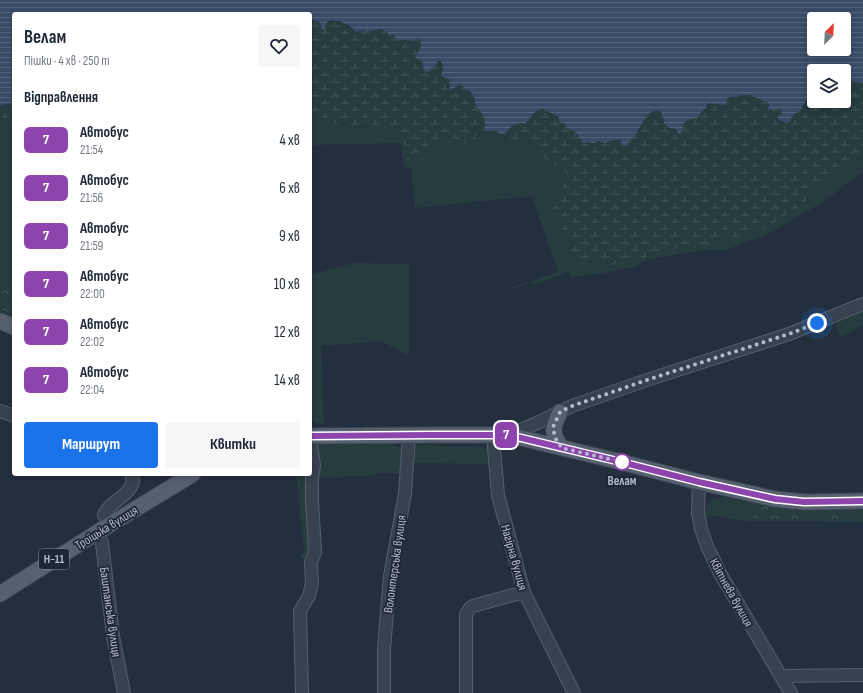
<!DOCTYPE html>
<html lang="uk">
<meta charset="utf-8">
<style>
body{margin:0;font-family:"Sofia Sans Condensed",sans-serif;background:#f6f6f7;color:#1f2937;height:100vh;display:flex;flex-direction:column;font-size:15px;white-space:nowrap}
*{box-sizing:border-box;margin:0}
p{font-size:13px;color:#747a83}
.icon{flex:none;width:22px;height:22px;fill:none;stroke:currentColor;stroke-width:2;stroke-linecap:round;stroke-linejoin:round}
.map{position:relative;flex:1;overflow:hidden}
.panel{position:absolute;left:12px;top:12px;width:300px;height:464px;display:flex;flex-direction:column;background:#fff;border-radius:4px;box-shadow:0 2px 6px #0003}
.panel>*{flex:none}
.badge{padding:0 8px;border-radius:6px;font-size:14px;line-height:26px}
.needle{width:26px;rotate:24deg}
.buttons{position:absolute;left:807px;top:12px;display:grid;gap:8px}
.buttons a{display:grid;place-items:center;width:44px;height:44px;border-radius:4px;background:#fff;box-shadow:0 2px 6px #0003;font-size:20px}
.you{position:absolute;width:20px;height:20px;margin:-10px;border:3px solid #fff;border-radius:50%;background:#1a73e8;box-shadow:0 0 0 6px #1a73e833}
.map>.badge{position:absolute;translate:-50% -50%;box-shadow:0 0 0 2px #fff}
h2{padding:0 12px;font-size:15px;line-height:36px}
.round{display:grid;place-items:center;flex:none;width:42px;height:42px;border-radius:4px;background:#f6f6f7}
.head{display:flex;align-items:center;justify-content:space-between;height:68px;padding:0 12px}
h1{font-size:19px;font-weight:700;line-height:30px}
.button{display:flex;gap:8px;margin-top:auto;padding:8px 12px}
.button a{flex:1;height:46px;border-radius:4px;background:#1a73e8;color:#fff;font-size:16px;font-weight:700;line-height:46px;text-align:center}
.button a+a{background:#f6f6f7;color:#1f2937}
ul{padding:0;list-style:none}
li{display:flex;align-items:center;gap:12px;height:48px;padding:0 12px}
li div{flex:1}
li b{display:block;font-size:15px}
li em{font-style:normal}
li .badge{min-width:44px;font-weight:700;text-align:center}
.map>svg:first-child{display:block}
</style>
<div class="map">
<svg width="863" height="693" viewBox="0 0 863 693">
<defs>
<pattern id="forest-crowns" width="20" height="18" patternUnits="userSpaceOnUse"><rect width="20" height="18" fill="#263c3f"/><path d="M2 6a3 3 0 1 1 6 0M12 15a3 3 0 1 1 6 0" fill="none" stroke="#435659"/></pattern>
<pattern id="wetland-marsh" width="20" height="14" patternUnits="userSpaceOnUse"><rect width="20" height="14" fill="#263c3f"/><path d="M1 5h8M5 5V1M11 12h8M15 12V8" fill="none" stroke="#435659"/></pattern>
<pattern id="water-rules" width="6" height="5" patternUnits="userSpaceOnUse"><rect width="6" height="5" fill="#394c67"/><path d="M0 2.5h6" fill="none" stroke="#53647b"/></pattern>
</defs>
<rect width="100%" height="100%" fill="#242f3e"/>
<path fill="#263c3f" d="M310 109C322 115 333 123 346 126 363 129 394 122 404 141 406 146 406 154 406 160L429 152C436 126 452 138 468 145L476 140 481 131C493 130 500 131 508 141H528L551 164 560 166 566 173 565 181 554 208 557 222 565 234 570 242 572 252 589 263 603 262 607 264 625 260 636 261 664 250 691 249 768 227 782 217 799 208 814 190 841 173 863 156V172L821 203 768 234 726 250H706L665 256 640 262 638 266 603 273 571 277 569 272 534 285 532 282 510 290V288L558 272 532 196 415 208 411 167H404L400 143 310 145Z
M0 129H7L14 132V319L0 314Z
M353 263 409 264V356L382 341 321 346 324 424C317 424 313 422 310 416V277L313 274Z
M863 309V325L841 337 836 327 838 322Z
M391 444 402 448 404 452 402 474 376 473V475L315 478 313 445Z
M418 445 487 447 489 449 492 464 412 463V450Z
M296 474H310L313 551 306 559 300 558 304 551Z
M723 497 767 505 804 509 863 510V522L743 521 716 516 704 517C707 503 707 498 723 497Z
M765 658 787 693H782L762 660Z"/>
<path fill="url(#forest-crowns)" d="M7 282H10L14 285V315L0 309V284H4Z
M751 504 770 506 785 512 805 509 810 512 811 515 808 519H756L753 517 751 513 748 510V506Z
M831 510 849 511 852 514V518C847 522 836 521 830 519L828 515Z"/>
<path fill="url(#wetland-marsh)" d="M310 19 320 23 322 29 327 25 329 21 332 20 345 24 357 32 361 30 372 31 377 29H381L387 32 388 35H394L396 39 399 41 417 38 420 40 421 46 417 55 423 62 422 66 429 72 438 61H440C445 65 442 72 445 78H447L450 81 449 87 451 91 455 86 460 84 465 89 470 91 474 96V100L484 117 485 131H481L472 145H468L448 136H442L438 138 431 144 429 152 420 161H410L406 160C406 154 406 147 404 142 393 119 353 131 334 123 326 120 318 113 310 109Z
M850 81 863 83V156L841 173 814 190 799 208 782 217 768 227 747 234 691 249 664 250 636 261 625 260 611 265 603 262 579 261 572 252 570 242 557 222 555 215 554 208 565 181 566 173 560 166 550 164 545 159 528 141 510 142 503 135 509 131 511 127 515 124 519 123 525 124 535 112 543 109 559 117 561 123 565 124 567 129 574 131 583 143 586 142 595 143 598 141 606 143 613 140H621L622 145 626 146C629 141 634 138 637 133 642 125 648 106 661 112 666 124 661 127 677 129L678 133 683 131C683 118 690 120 699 116L700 113 707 107 708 103C715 102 724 102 729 97H733L745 95H750L769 103 768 108 770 111 772 109H779L782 112V114L780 116V120L784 123 790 121 794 114 800 111 808 101 814 104 816 107 823 104 824 101H844V89L845 90Z
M7 103 13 104 14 103V132L7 129H0V106Z"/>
<path fill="url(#water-rules)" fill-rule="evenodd" d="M0 0H863V83L850 81 846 87V89H844V71H814V101H824L823 104 816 107 813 103 806 101 800 111 794 114 790 121 786 123 778 119V116L782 114 780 109 768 110 769 103 750 95H745L733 97H729L727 99 726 104 724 105 708 103 706 108 700 113 699 117C690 120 683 118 683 131L679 134 678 133 676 129C661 127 666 124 661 112 648 106 642 125 637 133 634 138 629 141 626 146L622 145 621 140H613L605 143 598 141 595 143 586 142 583 143 574 131 567 129 565 124 559 122V117L543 109 535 112 525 124C523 124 521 123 519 123 515 123 506 132 503 135L495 131H485L484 117 476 106 474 96 470 91 465 89 460 84 450 91 449 79 443 77 441 75C443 71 444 64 440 61H438L429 72H426L422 66 423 62 415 58 421 46 420 40 417 38 412 41 406 40 398 41 394 35 389 36 387 32 381 29 367 32 364 30 357 32C354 31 353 28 349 26 344 22 335 20 328 21L324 30 322 29 320 23 310 19V14H14V103L13 104 7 103 0 106ZM814 19H844V49H814Z"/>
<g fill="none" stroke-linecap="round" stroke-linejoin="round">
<g stroke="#565f6c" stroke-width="14">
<path id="minor" d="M0 411 14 416
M493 435 498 495 524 592 574 693
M509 435 537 423 572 406 647 380 789 334 863 304
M699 482 698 513 701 529 707 546 721 575 791 693
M109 525 104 515C110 500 130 497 133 481L131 474
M97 533 102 543 113 636 124 693
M781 676 863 675
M302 693 300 611 309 596 312 583 311 562 315 552 312 501V477L314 465 310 439
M384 693V649L390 576 405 494 409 435
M466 693V615L470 608 473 606 524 592"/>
</g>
<g stroke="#414a57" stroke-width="17">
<path id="major" d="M0 321 14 327
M560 412C552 428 551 433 562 448
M310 436 431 435H509L621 462 699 482 775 499 805 502 863 501
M0 594 109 525 193 474"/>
</g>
<use href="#minor" stroke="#38414e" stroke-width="12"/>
<use href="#major" stroke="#56606e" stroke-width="15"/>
</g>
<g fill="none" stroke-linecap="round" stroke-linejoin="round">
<g stroke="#fff" stroke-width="9">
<path id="line" d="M310 436 431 435H509L621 462 699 482 775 499 804 502 863 501"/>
</g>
<use href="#line" stroke="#8e44ad" stroke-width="6"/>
<path stroke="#b4bcc9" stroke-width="4" stroke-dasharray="0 7.2" d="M622 462 562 448 555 438 553 427 560 412 572 406 647 380 789 334 817 323"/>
</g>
<circle fill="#fff" stroke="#8e44ad" stroke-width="2" cx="622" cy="462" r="8"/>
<g text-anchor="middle" stroke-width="3.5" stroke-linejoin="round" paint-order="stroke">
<rect fill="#1d2633" stroke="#878f9c" stroke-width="1" x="39" y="549" width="30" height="20" rx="3"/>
<g font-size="12" font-weight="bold" fill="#b4bcc9">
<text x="54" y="563">Н-11</text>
</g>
<g font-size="13" font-weight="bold" fill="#b4bcc9" stroke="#1d2633">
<text x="622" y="485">Велам</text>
</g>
<g font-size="13" fill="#b4bcc9" stroke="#1d2633">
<text transform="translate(106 527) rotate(-32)" y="5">Троїцька вулиця</text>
<text transform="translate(515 557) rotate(74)" y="5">Нагірна вулиця</text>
<text transform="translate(394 564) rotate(-82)" y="5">Волонтерська вулиця</text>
<text transform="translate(732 592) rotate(61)" y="5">Квітнева вулиця</text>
<text transform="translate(111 612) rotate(82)" y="5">Баштанська вулиця</text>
</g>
</g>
</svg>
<div class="buttons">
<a><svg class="needle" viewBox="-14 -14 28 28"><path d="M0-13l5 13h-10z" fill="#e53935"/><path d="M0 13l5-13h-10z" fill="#747a83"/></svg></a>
<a><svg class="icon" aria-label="layers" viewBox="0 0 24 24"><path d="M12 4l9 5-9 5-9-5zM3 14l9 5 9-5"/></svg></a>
</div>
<div class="you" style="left:817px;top:323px"></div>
<b class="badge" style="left:506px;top:435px;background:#8e44ad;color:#fff">7</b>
<section class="panel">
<div class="head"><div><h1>Велам</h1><p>Пішки · 4 хв · 250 m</p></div><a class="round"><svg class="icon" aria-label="heart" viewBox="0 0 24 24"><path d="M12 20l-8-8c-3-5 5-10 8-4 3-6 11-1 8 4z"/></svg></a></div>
<h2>Відправлення</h2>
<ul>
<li><span class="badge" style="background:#8e44ad;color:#fff">7</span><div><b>Автобус</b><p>21:54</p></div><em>4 хв</em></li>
<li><span class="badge" style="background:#8e44ad;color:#fff">7</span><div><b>Автобус</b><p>21:56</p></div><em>6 хв</em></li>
<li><span class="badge" style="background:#8e44ad;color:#fff">7</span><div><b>Автобус</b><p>21:59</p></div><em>9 хв</em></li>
<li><span class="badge" style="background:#8e44ad;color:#fff">7</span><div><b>Автобус</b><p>22:00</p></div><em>10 хв</em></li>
<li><span class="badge" style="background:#8e44ad;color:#fff">7</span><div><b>Автобус</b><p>22:02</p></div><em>12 хв</em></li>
<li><span class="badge" style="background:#8e44ad;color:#fff">7</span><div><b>Автобус</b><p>22:04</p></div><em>14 хв</em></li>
</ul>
<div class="button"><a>Маршрут</a><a>Квитки</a></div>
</section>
</div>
